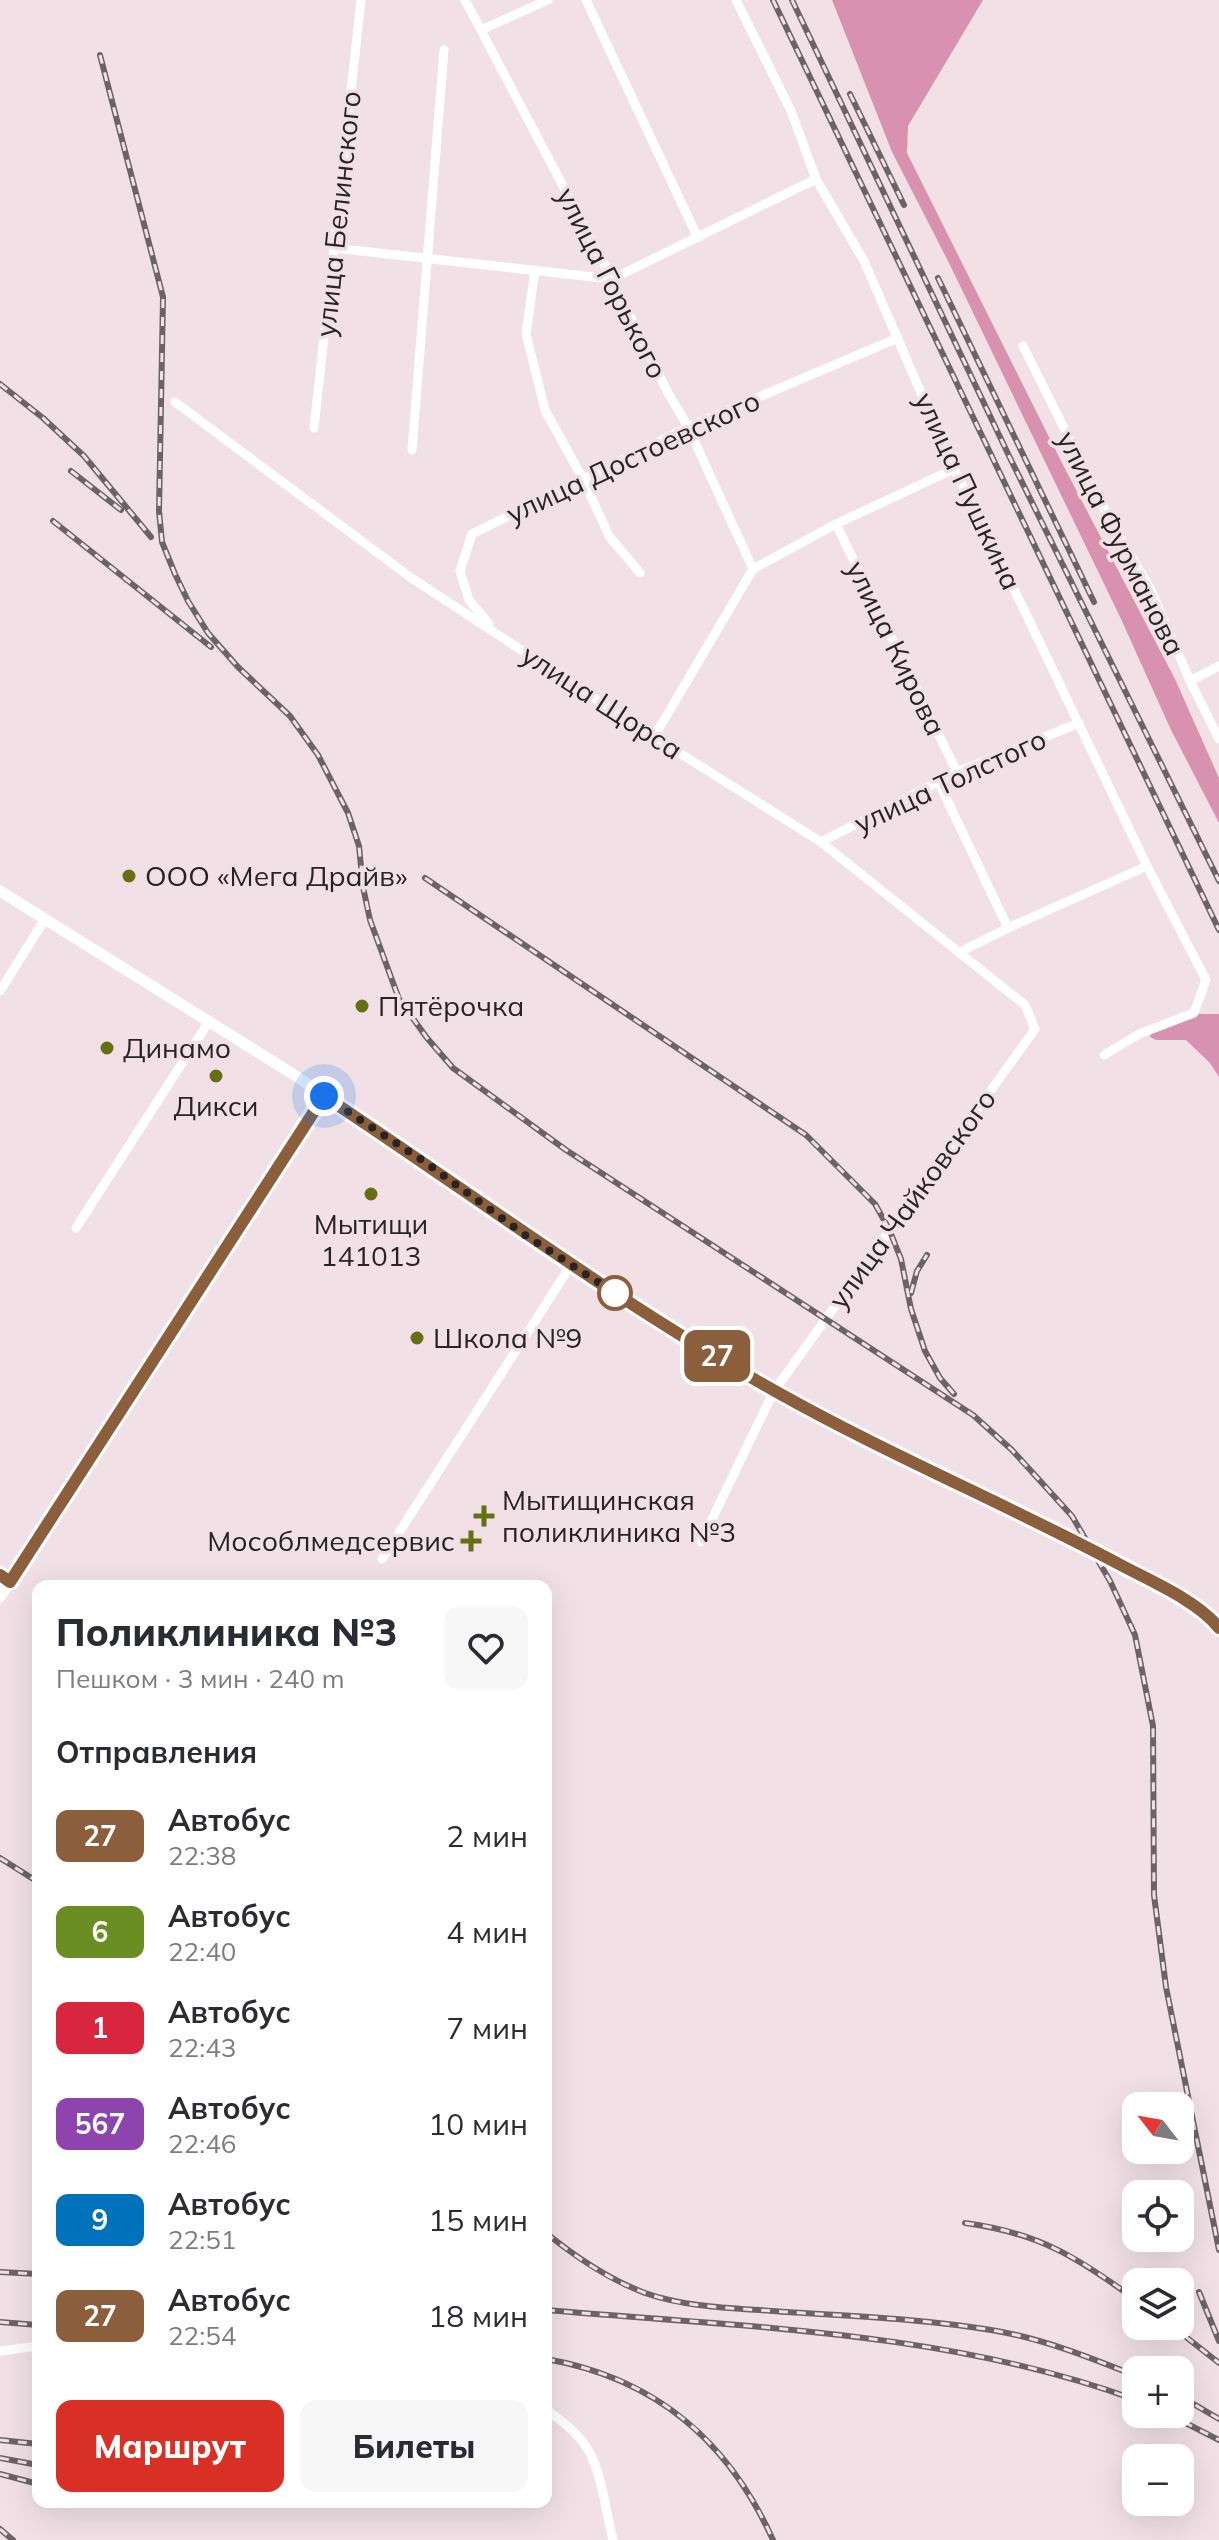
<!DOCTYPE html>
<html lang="ru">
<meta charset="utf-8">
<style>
body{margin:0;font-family:Mulish,sans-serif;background:#f7f7f7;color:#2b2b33;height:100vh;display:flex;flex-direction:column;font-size:30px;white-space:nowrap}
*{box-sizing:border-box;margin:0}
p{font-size:26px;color:#7c7c81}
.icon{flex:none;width:44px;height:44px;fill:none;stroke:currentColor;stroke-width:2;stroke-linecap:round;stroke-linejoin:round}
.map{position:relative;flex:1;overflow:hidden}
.sheet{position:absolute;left:32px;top:1580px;width:520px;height:928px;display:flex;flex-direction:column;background:#fff;border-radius:16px;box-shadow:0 8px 32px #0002}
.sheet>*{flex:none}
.badge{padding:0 16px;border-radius:12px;font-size:28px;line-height:52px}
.needle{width:52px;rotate:301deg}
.tools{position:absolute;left:1122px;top:2092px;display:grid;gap:16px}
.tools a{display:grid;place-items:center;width:72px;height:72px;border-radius:16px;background:#fff;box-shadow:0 8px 32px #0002;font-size:40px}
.you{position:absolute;width:40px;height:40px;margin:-20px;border:6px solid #fff;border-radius:50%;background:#1a73e8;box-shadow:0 0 0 12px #1a73e833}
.map>.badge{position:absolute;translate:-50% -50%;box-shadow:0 0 0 4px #fff}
h2{padding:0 24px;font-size:30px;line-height:72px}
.round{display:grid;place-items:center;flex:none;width:84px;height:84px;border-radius:16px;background:#f7f7f7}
.head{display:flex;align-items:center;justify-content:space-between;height:136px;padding:0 24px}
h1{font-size:38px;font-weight:800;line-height:60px}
.action{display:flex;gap:16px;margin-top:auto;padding:16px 24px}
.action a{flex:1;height:92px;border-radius:16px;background:#d93025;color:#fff;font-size:32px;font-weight:800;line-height:92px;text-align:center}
.action a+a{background:#f7f7f7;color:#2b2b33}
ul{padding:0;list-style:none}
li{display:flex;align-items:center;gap:24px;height:96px;padding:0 24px}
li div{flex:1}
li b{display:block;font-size:30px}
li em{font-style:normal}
li .badge{min-width:88px;font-weight:700;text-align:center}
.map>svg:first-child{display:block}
</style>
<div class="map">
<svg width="1219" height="2540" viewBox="0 0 1219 2540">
<rect width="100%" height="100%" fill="#f1e1e7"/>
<path fill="#d892af" d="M832 0H983L908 126 907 153 1062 463 1175 679 1219 778V823L1171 730 1121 619 949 263 892 152Z
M1196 1014H1219V1077L1210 1063 1186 1040H1156L1150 1037 1151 1031Z"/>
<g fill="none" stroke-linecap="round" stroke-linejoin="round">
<path stroke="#fff" stroke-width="9" d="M465 0 612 279 668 393 688 427 753 569
M586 0 698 238
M736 0 791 111 816 179 864 261 954 469 990 539 1147 866 1206 980 1194 1013 1139 1034 1104 1055
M481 30 548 0
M334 248 612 279 816 179
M535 270 526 334 545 410 583 479 609 536 640 573
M1023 346 1109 518 1151 590 1190 681 1219 739
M175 402 410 577 654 737 821 842 1025 1005 1035 1029 774 1391 701 1542
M314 428 361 0
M412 450 444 50
M836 524 957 772
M489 624 469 600 460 571 472 534 688 427 898 338
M1190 681 1219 666
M654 737 753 569 836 524 954 469
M938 781 1008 928
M821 842 957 772 1079 723
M960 952 1008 928 1147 866
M0 991 45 919
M76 1228 208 1023
M382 1559 571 1265
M0 1575 10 1582
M0 2351 38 2346
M546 2409C561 2421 577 2432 587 2448 602 2472 606 2513 613 2540"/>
<path stroke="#fff" stroke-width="11" d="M0 891 288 1071 425 1162 571 1265 774 1391 917 1465 1093 1550 1182 1599 1199 1610 1219 1628
M0 1597 324 1096"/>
<g stroke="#6c6366" stroke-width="6">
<path id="rail" d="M773 0 1219 930
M792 0 1011 460 1219 881
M100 55 163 297 159 511 162 542 175 574 188 601 208 633 238 667 290 716 318 755 348 813 359 846 363 887 370 920 399 999 427 1038 453 1068 566 1150 973 1415 1012 1450 1072 1516 1110 1581 1135 1635 1153 1726 1154 1895 1166 1987 1219 2250
M850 94 904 205
M938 278 1094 602
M0 384 43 418 84 456 151 537
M71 471 121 510
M53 521 211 647
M425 878 806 1135 875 1204 889 1229 901 1259 911 1309 925 1351 940 1378 954 1394
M911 1293 917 1271 927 1255
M0 1858 38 1882
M965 2223C1039 2233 1077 2257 1136 2300
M546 2233C577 2258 608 2279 645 2293 685 2307 730 2308 772 2311 844 2316 919 2318 991 2330 1041 2338 1089 2357 1136 2376
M0 2272 38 2274
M1199 2292 1219 2341
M546 2310C743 2327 949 2331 1136 2400
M0 2322 38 2325
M1172 2326 1219 2363
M546 2359C655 2378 728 2440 773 2540
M1180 2396 1219 2419
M1168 2414 1219 2440
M0 2440 38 2444
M0 2458 38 2465
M0 2474 38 2484
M0 2529 13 2540"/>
</g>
<use href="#rail" stroke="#f1e1e7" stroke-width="3" stroke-dasharray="9" stroke-linecap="butt"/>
</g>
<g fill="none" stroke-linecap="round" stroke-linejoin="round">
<g stroke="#fff" stroke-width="18">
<path id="line" d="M0 1575 10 1582 324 1096C474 1195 618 1303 775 1391 887 1454 1004 1503 1117 1563 1148 1580 1197 1600 1219 1628"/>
</g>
<use href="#line" stroke="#8b5e3c" stroke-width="12"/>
<path stroke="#282325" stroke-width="8" stroke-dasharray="0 14.4" d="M324 1096 425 1162 525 1235 615 1293"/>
</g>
<g fill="#676f15" stroke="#f1e1e7" stroke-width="3">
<circle cx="129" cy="876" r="8"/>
<circle cx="362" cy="1006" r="8"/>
<circle cx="107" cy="1048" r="8"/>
<circle cx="216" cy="1076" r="8"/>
<circle cx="371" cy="1194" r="8"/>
<circle cx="417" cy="1338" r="8"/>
<path d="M480 1504h8v8h8v8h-8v8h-8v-8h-8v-8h8z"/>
<path d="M467 1529h8v8h8v8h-8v8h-8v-8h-8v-8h8z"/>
</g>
<circle fill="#fff" stroke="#8b5e3c" stroke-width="4" cx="615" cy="1293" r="16"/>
<g text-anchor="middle" stroke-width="7" stroke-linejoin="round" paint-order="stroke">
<g font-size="28" fill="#282325" stroke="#f1e1e7">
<text transform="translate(338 214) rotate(-84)" y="10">улица Белинского</text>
<text transform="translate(612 283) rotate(63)" y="10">улица Горького</text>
<text transform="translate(633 457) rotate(-25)" y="10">улица Достоевского</text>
<text transform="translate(968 491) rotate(65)" y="10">улица Пушкина</text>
<text transform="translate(1121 543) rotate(63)" y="10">улица Фурманова</text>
<text transform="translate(896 648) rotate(64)" y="10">улица Кирова</text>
<text transform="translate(602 702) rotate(33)" y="10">улица Щорса</text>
<text transform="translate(950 781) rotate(-25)" y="10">улица Толстого</text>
<text transform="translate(912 1199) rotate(-54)" y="10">улица Чайковского</text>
</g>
<g font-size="28" fill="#282325" stroke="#f1e1e7" text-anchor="start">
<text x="145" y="886">ООО «Мега Драйв»</text>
<text x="378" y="1016">Пятёрочка</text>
<text x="123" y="1058">Динамо</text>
<text x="216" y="1116" text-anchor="middle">Дикси</text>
<text x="371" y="1234" text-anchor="middle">Мытищи<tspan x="371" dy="32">141013</tspan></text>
<text x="433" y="1348">Школа №9</text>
<text x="502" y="1510">Мытищинская<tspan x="502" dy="32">поликлиника №3</tspan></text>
<text x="455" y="1551" text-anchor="end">Мособлмедсервис</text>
</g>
</g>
</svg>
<div class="tools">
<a><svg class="needle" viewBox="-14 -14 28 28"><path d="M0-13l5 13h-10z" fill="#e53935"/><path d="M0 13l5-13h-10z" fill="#7c7c81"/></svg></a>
<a><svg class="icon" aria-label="locate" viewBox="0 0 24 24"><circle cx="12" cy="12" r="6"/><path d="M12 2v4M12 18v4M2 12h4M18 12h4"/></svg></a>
<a><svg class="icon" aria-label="layers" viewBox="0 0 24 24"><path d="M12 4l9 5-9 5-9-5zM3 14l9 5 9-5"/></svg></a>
<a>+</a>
<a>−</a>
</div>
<div class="you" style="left:324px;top:1096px"></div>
<b class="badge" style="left:717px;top:1356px;background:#8b5e3c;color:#fff">27</b>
<section class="sheet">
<div class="head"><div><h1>Поликлиника №3</h1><p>Пешком · 3 мин · 240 m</p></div><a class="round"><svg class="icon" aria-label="heart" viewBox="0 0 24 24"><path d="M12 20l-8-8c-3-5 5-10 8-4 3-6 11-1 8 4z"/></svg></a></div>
<h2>Отправления</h2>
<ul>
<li><span class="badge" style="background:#8b5e3c;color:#fff">27</span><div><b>Автобус</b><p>22:38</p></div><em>2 мин</em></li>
<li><span class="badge" style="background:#6b8e23;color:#fff">6</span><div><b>Автобус</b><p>22:40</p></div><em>4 мин</em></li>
<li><span class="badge" style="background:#d7263d;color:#fff">1</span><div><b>Автобус</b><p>22:43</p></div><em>7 мин</em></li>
<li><span class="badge" style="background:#8e44ad;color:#fff">567</span><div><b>Автобус</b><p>22:46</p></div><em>10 мин</em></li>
<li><span class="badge" style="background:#0072bc;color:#fff">9</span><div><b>Автобус</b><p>22:51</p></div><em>15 мин</em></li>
<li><span class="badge" style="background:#8b5e3c;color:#fff">27</span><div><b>Автобус</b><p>22:54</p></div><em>18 мин</em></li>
</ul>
<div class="action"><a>Маршрут</a><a>Билеты</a></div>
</section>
</div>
